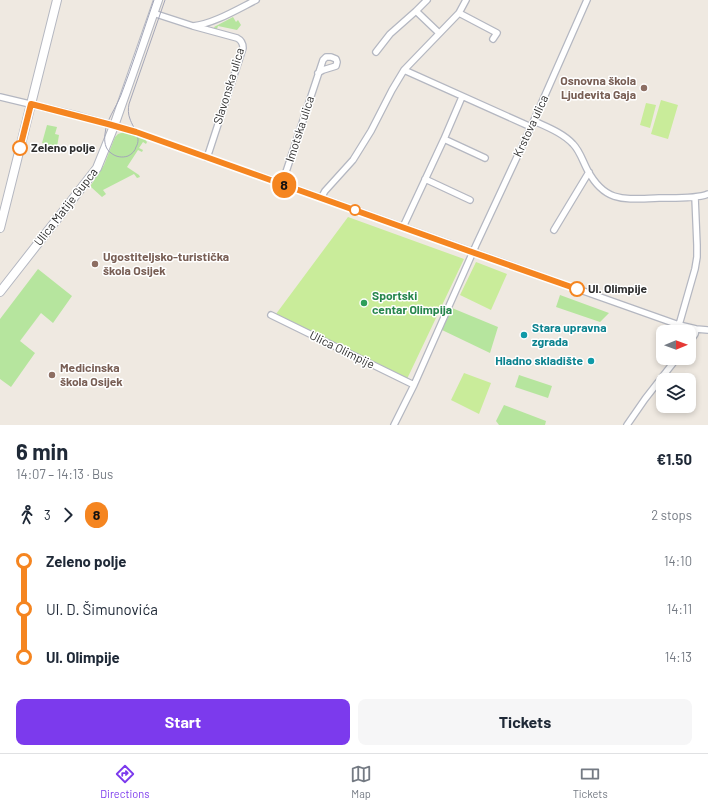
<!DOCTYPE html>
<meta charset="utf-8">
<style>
body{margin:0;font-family:Barlow,sans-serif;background:#f6f6f7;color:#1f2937;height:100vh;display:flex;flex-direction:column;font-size:15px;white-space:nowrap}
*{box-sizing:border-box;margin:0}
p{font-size:13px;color:#747a83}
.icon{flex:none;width:22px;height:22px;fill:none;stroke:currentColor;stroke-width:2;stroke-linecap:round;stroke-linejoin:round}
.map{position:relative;height:425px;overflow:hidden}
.sheet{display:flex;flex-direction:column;background:#fff;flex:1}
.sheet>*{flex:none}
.badge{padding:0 8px;border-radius:13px;font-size:14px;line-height:26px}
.needle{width:26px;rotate:89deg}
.fabs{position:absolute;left:656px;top:325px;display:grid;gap:8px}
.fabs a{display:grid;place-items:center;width:40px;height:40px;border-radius:8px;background:#fff;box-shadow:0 2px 6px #0003;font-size:20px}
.map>.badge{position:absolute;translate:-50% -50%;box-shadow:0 0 0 2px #fff}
.legs{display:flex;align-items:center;gap:6px;height:44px;padding:0 16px;font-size:13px}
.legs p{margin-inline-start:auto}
.head{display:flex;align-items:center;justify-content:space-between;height:68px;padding:0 16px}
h1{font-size:22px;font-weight:700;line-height:30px}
.cta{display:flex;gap:8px;margin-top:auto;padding:8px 16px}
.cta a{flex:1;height:46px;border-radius:8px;background:#7c3aed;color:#fff;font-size:16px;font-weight:700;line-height:46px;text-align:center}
.cta a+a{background:#f6f6f7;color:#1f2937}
ul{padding:0 16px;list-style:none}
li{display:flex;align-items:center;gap:14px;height:48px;font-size:15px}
li i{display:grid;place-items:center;width:6px;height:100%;margin:0 5px;background:currentColor}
li i::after{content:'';width:10px;height:10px;margin:-5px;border:3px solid;border-radius:50%;background:#fff}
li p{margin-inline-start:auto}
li:first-child i{background:linear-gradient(#0000 50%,currentColor 0)}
li:last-child i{background:linear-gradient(currentColor 50%,#0000 0)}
.tab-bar{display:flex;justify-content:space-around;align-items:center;height:56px;border-top:1px solid #e0e1e3;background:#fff;font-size:11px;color:#747a83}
.tab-bar a{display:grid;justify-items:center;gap:2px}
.tab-bar .active{color:#7c3aed}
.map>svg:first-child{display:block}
</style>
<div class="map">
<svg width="708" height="425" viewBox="0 0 708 425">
<rect width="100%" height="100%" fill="#efe9e1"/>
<path fill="#b6e59e" d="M233 17 236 22 238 20 241 25 237 30 218 26 217 29H215L214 27Z
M47 125 57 127 55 134 59 135 57 147 42 143Z
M124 132 144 138 147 142 146 144 143 142 139 148 143 150 142 152 138 150 127 167 139 175 140 177 137 178 134 174 103 190 106 194 102 197 91 187V185L104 165 115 137 118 134Z
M38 269 72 296 53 323 41 313 20 341 35 353 11 387 0 379V319Z
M560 295 609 313 600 322 556 307Z
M452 308 498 327 490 353 442 330Z
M519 375 552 386 548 398 515 387Z
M504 405 546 421 545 425H499L496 421Z"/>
<path fill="#c9ec9a" d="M661 100 678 105 668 139 651 134Z
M646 103 656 105 650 128 640 125Z
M348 217 464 259 407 379 276 314Z
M476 262 507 274 491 310 460 295Z
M464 373 491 383 479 414 451 400Z"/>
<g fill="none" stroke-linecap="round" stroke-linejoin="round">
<g stroke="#b4b7c1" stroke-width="8">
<path id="street" d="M416 11 439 33
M153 13 193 26C213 24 238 9 256 0
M459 13 497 33 493 39
M193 26 237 38C241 40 243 43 243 48L207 158
M376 52 390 34 416 11 427 0
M404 70 531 127
M0 97 80 116 133 131 617 303 679 325 696 329 708 330
M534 121C547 127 563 133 573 144 580 151 583 162 588 171 606 204 626 199 659 198 673 198 696 199 708 194
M444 139 485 158
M425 179 470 200
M282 184 323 60 326 57H331L336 59 337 62 336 66 323 70 318 73
M321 198 325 191 353 160 371 131 392 90 404 70 459 13 466 0
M403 227 444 139 462 97
M554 230 589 172
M271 315 414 385
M679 325 695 269 697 257V245L695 197
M689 343 695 334 696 329
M394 425 414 385 476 245 531 127 587 0
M627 425 645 399 677 358"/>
</g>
<g stroke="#b4b7c1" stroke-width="10">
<path id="secondary" d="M0 228 57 0
M0 292 97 168 114 126 158 0"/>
</g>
<use href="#street" stroke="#fff" stroke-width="5.5"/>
<use href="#secondary" stroke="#fff" stroke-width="8"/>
<path stroke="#a3a6b8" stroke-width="1" d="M154 0C143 32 133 64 121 95 116 108 106 120 105 134 104 141 105 149 111 153 116 157 122 158 128 156 132 154 135 151 136 147 142 137 133 128 130 119 128 114 128 109 129 104L165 0"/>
</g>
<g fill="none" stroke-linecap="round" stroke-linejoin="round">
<g stroke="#fff" stroke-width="9">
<path id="line-1" d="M20 148 31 104 108 124 136 132 469 251 577 289"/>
</g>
<use href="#line-1" stroke="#f58520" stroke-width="6"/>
</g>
<g fill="#8d6e63" stroke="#fff" stroke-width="1.5">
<circle cx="644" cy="88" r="4"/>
<circle cx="95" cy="264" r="4"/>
<circle cx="52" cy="375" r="4"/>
</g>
<g fill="#fff" stroke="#f58520" stroke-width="2">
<circle cx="20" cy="148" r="7"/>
<circle cx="355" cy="210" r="5"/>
<circle cx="577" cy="289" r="7"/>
</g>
<circle fill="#2e9e5b" stroke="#fff" stroke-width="1.5" cx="364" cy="303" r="4"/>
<g fill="#0f9aa8" stroke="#fff" stroke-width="1.5">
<circle cx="524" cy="335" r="4"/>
<circle cx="591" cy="361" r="4"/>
</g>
<g text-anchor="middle" stroke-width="3" stroke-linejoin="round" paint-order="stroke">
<g font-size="12" font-weight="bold" fill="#785e54" stroke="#fff" text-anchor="start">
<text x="636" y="85" text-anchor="end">Osnovna škola<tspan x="636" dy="14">Ljudevita Gaja</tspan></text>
<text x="103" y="261">Ugostiteljsko-turistička<tspan x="103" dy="14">škola Osijek</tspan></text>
<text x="60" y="372">Medicinska<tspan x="60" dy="14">škola Osijek</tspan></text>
</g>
<g font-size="12" fill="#2e2e2e" stroke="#fff">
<text transform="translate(229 86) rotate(-73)" y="4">Slavonska ulica</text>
<text transform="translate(531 126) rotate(-65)" y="4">Krstova ulica</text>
<text transform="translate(300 129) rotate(-72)" y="4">Imotska ulica</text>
<text transform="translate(66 207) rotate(-52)" y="4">Ulica Matije Gupca</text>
<text transform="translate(342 350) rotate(26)" y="4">Ulica Olimpije</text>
</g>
<g font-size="12" font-weight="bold" fill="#2e2e2e" stroke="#fff" text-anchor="start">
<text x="31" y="152">Zeleno polje</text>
<text x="588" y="293">Ul. Olimpije</text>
</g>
<g font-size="12" font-weight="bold" fill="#27864d" stroke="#fff" text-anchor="start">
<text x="372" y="300">Sportski<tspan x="372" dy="14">centar Olimpija</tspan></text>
</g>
<g font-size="12" font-weight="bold" fill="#0d838f" stroke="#fff" text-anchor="start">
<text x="532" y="332">Stara upravna<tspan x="532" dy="14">zgrada</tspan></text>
<text x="583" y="365" text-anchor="end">Hladno skladište</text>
</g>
</g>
</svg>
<div class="fabs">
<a><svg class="needle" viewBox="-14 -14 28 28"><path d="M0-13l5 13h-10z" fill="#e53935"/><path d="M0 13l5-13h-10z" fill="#747a83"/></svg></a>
<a><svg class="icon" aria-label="layers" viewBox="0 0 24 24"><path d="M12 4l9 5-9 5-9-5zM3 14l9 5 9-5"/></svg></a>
</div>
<b class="badge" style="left:284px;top:185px;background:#f58520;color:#111">8</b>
</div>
<section class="sheet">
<div class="head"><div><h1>6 min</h1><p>14:07 – 14:13 · Bus</p></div><b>€1.50</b></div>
<div class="legs"><svg class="icon" aria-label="walk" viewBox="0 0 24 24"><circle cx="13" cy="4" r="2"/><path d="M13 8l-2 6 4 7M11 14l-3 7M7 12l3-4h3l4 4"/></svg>3<svg class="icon" aria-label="forward" viewBox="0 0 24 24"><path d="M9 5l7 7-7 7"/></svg><b class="badge" style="background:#f58520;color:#111">8</b><p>2 stops</p></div>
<ul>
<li><i style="color:#f58520"></i><b>Zeleno polje</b><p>14:10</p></li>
<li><i style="color:#f58520"></i><span>Ul. D. Šimunovića</span><p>14:11</p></li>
<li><i style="color:#f58520"></i><b>Ul. Olimpije</b><p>14:13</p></li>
</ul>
<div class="cta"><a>Start</a><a>Tickets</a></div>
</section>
<nav class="tab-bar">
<a class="active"><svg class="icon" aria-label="directions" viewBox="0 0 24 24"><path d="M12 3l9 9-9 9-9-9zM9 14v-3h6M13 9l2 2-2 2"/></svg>Directions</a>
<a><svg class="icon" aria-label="map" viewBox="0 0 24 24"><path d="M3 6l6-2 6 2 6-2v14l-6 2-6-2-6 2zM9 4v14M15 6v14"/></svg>Map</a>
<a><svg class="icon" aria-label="tickets" viewBox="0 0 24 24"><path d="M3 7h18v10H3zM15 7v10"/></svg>Tickets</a>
</nav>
